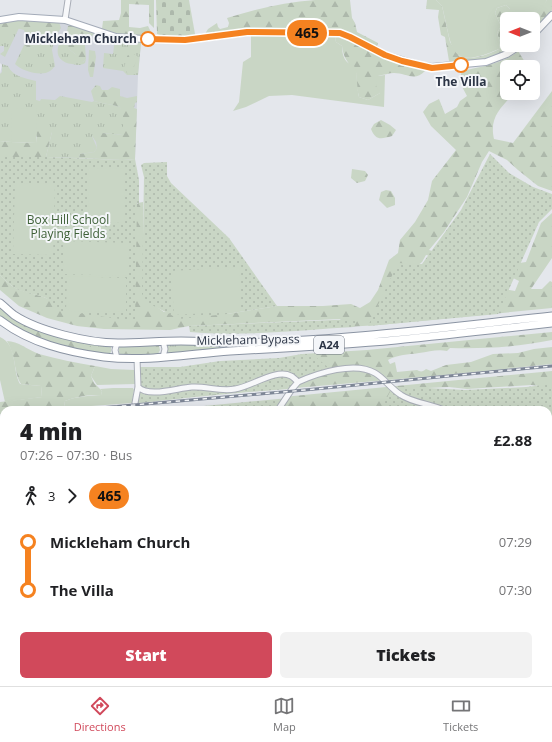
<!DOCTYPE html>
<meta charset="utf-8">
<style>
body{margin:0;font-family:"Open Sans",sans-serif;background:#f2f2f2;color:#202124;height:100vh;display:flex;flex-direction:column;font-size:15px;white-space:nowrap}
*{box-sizing:border-box;margin:0}
p{font-size:13px;color:#757577}
.icon{flex:none;width:22px;height:22px;fill:none;stroke:currentColor;stroke-width:2;stroke-linecap:round;stroke-linejoin:round}
.map{position:relative;flex:1;overflow:hidden}
.sheet{position:absolute;left:0px;top:406px;width:552px;height:280px;display:flex;flex-direction:column;background:#fff;border-radius:12px 12px 0 0;box-shadow:0 4px 16px #0002}
.sheet>*{flex:none}
.badge{padding:0 8px;border-radius:13px;font-size:14px;line-height:26px}
.needle{width:26px;rotate:270deg}
.buttons{position:absolute;left:500px;top:12px;display:grid;gap:8px}
.buttons a{display:grid;place-items:center;width:40px;height:40px;border-radius:6px;background:#fff;box-shadow:0 4px 16px #0002;font-size:20px}
.map>.badge{position:absolute;translate:-50% -50%;box-shadow:0 0 0 2px #fff}
.legs{display:flex;align-items:center;gap:6px;height:44px;padding:0 20px;font-size:13px}
.legs p{margin-inline-start:auto}
.summary{display:flex;align-items:center;justify-content:space-between;height:68px;padding:0 20px}
h1{font-size:22px;font-weight:800;line-height:30px}
.button{display:flex;gap:8px;margin-top:auto;padding:8px 20px}
.button a{flex:1;height:46px;border-radius:6px;background:#d1495b;color:#fff;font-size:16px;font-weight:800;line-height:46px;text-align:center}
.button a+a{background:#f2f2f2;color:#202124}
ul{padding:0 20px;list-style:none}
li{display:flex;align-items:center;gap:14px;height:48px;font-size:15px}
li i{display:grid;place-items:center;width:6px;height:100%;margin:0 5px;background:currentColor}
li i::after{content:'';width:10px;height:10px;margin:-5px;border:3px solid;border-radius:50%;background:#fff}
li p{margin-inline-start:auto}
li:first-child i{background:linear-gradient(#0000 50%,currentColor 0)}
li:last-child i{background:linear-gradient(currentColor 50%,#0000 0)}
.dock{display:flex;justify-content:space-around;align-items:center;height:56px;border-top:1px solid #e0e0e0;background:#fff;font-size:11px;color:#757577}
.dock a{display:grid;justify-items:center;gap:2px}
.dock .current{color:#d1495b}
.map>svg:first-child{display:block}
</style>
<div class="map">
<svg width="552" height="686" viewBox="0 0 552 686">
<defs>
<pattern id="grass-tufts" width="24" height="20" patternUnits="userSpaceOnUse"><rect width="24" height="20" fill="#c9d6c5"/><path d="M3 7l-1-3M5 7V3M7 7l1-3M15 17l-1-3M17 17v-4M19 17l1-3" fill="none" stroke="#adb8ab"/></pattern>
<pattern id="forest-firs" width="22" height="20" patternUnits="userSpaceOnUse"><rect width="22" height="20" fill="#c9d6c5"/><path d="M5 1l3.5 6h-7zM16 11l3.5 6h-7z" fill="#adb8ab"/></pattern>
<pattern id="cemetery-stones" width="16" height="16" patternUnits="userSpaceOnUse"><rect width="16" height="16" fill="#c9d6c5"/><path d="M2 7V4a2 2 0 0 1 4 0v3zM10 15v-3a2 2 0 0 1 4 0v3z" fill="#adb8ab"/></pattern>
<pattern id="park-dots" width="8" height="8" patternUnits="userSpaceOnUse"><rect width="8" height="8" fill="#c9d6c5"/><path d="M2 2h.1M6 6h.1" fill="none" stroke="#adb8ab" stroke-width="1.8" stroke-linecap="round"/></pattern>
</defs>
<rect width="100%" height="100%" fill="#e4e7ec"/>
<path fill="#d2d6de" d="M0 22 61 23 95 32 107 37 141 43 138 75 135 159 123 160 46 157 52 132 9 141H0V74L2 65 0 63Z"/>
<path fill="url(#grass-tufts)" d="M16 27 19 28 5 57 0 54 4 51V46H0V30Z
M64 36H66L69 49 75 54 83 62 86 59 85 63C80 66 77 65 72 64 55 62 54 48 64 36Z
M43 38 54 42 52 50 55 66C53 68 52 70 50 71 42 77 21 71 15 64L24 45 29 48 37 45 40 39Z
M115 39 141 43 138 75H127L123 71 103 68 104 53 113 54Z
M2 64 8 66C13 77 25 78 36 81V100L40 101 41 99 55 100 60 96 92 102 94 101C103 104 112 104 120 107L123 115V135L102 133 92 136 97 148 94 152 80 154 79 158 46 157 52 132 11 142 0 141V74L2 72Z
M0 305 26 323 111 344V352L109 354 83 351 19 329 0 317Z
M303 343 169 354 167 352 168 344Z"/>
<path fill="url(#forest-firs)" fill-rule="evenodd" d="M121 0H154V28L149 23V5L129 4V27L140 28 148 26 151 32 148 36 121 35 102 29 103 21 119 20 121 13Z
M315 0H350L352 18 355 23 357 32 378 43 377 46 379 47 377 49 340 31 332 30 278 31 257 29 236 30 207 35 205 34 208 29 217 23 218 27 220 29 228 27 229 23 227 18C256 9 285 2 315 0Z
M427 0H436L442 6 450 42 459 56C472 61 487 55 499 49L500 42 497 33 501 26 495 13 497 8 506 5 510 9V19H507V45H514C492 61 477 61 451 63L449 61 445 37 441 35 438 17 439 10 426 9Z
M547 0H552V10L533 30V19H520C526 9 541 10 547 0Z
M18 19 59 22 61 28 57 34 46 33 43 38 40 39 37 45 29 48 24 45 27 38 24 30 16 28 11 36 3 31 0 30V22Z
M71 25 95 32 92 36 87 37 85 45 86 59 83 62 78 61 75 54 69 49 66 36 68 26Z
M339 36 384 57 424 69 425 71C415 82 406 73 394 73 389 73 383 75 378 76L380 93 368 100 359 97 357 88 356 72C349 64 343 58 342 46L336 42 335 37Z
M89 50 95 51 96 57 93 77H90L88 70Z
M518 51 528 67H507V93H514C501 108 489 117 494 139L513 143 552 91V191L538 186 518 170 507 160 489 151 482 162 467 197 444 232 429 250 438 253 513 264 526 262 541 223 552 213V258L531 289H542L550 281 552 282V308L379 325 346 327 340 319 189 326 170 330 104 329 77 326 47 318 19 306 0 290V275C4 279 8 283 12 286 26 295 42 293 55 303L138 203 143 202V249L157 307 164 312 227 314 277 306H323L351 304 360 308 370 302 378 290 389 260 398 253 400 240 415 222 428 200 432 181 456 150 431 126 423 112 429 104 439 99 445 114 457 107 460 101 467 96 459 81 462 71C481 66 503 64 518 51ZM426 255 505 274 519 281 515 291 411 271 422 262Z
M134 54 138 57 134 66 135 74 132 75 127 73 124 68C126 64 125 59 128 55Z
M96 85 100 86 102 90H108L112 87 120 89V96L127 98 137 96V102L135 103 134 108 137 109 135 159 123 160 79 158 80 154 94 152 97 148 96 142 92 136 96 129H101L102 133 123 135V115L121 114 120 107C112 104 103 104 94 101L91 91Z
M381 120 390 125 396 130 392 136C381 139 376 141 371 129L374 124Z
M43 130 52 132 46 157H0V141L11 142 36 143 37 131Z
M352 169 365 171 368 175 365 181 357 183 351 178Z
M386 190 391 191 395 198V205L387 208 379 200 381 192Z
M24 325 89 343 91 347 89 350 83 351 45 342 19 330 20 326Z
M552 332V340C518 347 485 349 450 348L447 351C437 349 429 352 419 353 407 355 399 354 388 360L390 364 395 362 397 372 417 370C420 372 423 372 426 369L431 371 446 365 471 362 493 354 518 353 534 349 552 347V364C414 379 276 388 138 403L302 354 367 350Z
M7 341C18 341 28 350 39 354 57 359 76 363 95 366L91 376 94 383 102 391 101 395C88 395 78 396 65 401L64 408 44 410H4V414H0V402L42 397 41 386 21 384C17 378 17 373 15 366 14 357 11 348 7 341Z
M156 345 159 346 160 350 158 354 122 355 119 353V348L121 346Z
M552 371V414L548 410V387L531 385 467 389 449 387 406 389 440 410H273L283 397Z
M0 501 4 503V682H106L110 686H0Z"/>
<path fill="url(#cemetery-stones)" d="M156 0H189L195 34 194 37 168 38 157 34Z"/>
<path fill="url(#park-dots)" d="M490 154 509 173 533 187 552 194V209L539 222 498 314 368 326 398 263 422 264 461 210Z
M0 157H46L123 160 135 159 139 180V203H137L135 321 60 311C45 291 36 298 17 289 11 286 5 280 0 275Z
M167 162V176L171 183 229 238 277 306 227 314 179 319 148 303 142 294 144 177 141 165 144 163Z
M358 319 354 327C299 330 245 337 190 332L189 326Z
M302 354H312L329 368C311 371 301 376 288 389L218 394 138 403 140 367H180L220 361 279 358Z
M552 384V686L546 682H548V410H372L381 409 391 390 410 387 465 390 526 387Z
M289 398 283 410H135L193 407Z
M4 435V492L0 490V436Z"/>
<path fill="#c9d6c5" d="M436 0H547L544 5 532 16 522 15 520 19H510V9L506 5 497 8 495 13 501 26 497 33 500 42 499 49C450 70 453 52 443 10L442 6Z
M251 35 290 37 320 36 335 37 336 42 342 46C342 51 343 58 347 62 349 64 353 65 355 67 357 72 357 90 359 97L368 100 380 93 376 86 378 76 385 75 384 107 292 95 269 96 246 107 233 111 239 102 243 62 251 57Z
M12 108 37 109 36 143 11 142Z
M89 168 125 169 124 223 88 222Z
M15 183 55 184 53 255 13 254Z
M64 241 129 243 128 276 63 274Z
M239 267 241 311 174 315 171 271Z
M67 276 126 278V312L66 311Z
M0 337C18 345 12 370 20 384L41 386 42 397 5 402 0 380Z
M95 366 111 369 135 370V384L97 385 91 376Z
M113 388H133L134 390 132 403 64 408 65 401C78 396 88 396 101 395L102 391 100 389Z"/>
<g fill="none" stroke-linecap="round" stroke-linejoin="round">
<path stroke="#9fb4cc" stroke-width="8" d="M0 497 4 499
M535 682 540 686"/>
<g stroke="#a9aeb7" stroke-width="7">
<path id="minor" d="M65 20 68 0
M163 357 165 349 163 341
M117 358 115 350 117 343
M138 387C149 398 177 388 192 387 206 386 221 392 235 389 251 387 276 368 291 376 293 377 296 380 298 382 318 373 355 361 375 373 384 378 391 389 401 395 413 403 431 404 444 410
M135 403 138 387 137 358
M278 410 292 389 298 382
M548 444 552 443"/>
</g>
<g stroke="#a3abb8" stroke-width="8">
<path id="major" d="M0 20 19 17 65 20 116 37 143 39 185 40 247 32 340 33 350 37 385 55 422 66 432 67 486 62 507 54 521 45
M533 35 552 15"/>
</g>
<g stroke="#8b94a3" stroke-width="9">
<path id="highway" d="M0 303C5 307 9 311 14 315 38 331 88 343 118 343 139 343 160 341 181 341 200 341 218 343 236 343 341 341 447 327 552 316
M0 320C30 343 67 352 104 357 146 362 188 354 230 351 286 348 341 345 396 340 448 335 500 329 552 323"/>
</g>
<use href="#minor" stroke="#f7f8fa" stroke-width="5"/>
<use href="#major" stroke="#fff" stroke-width="6"/>
<use href="#highway" stroke="#fff" stroke-width="7"/>
<g stroke="#7d8696" stroke-width="3">
<path id="rail" d="M77 410 305 390 552 366
M0 420 4 419"/>
</g>
<use href="#rail" stroke="#f4f6f9" stroke-width="1.5" stroke-dasharray="4.5" stroke-linecap="butt"/>
</g>
<g fill="none" stroke-linecap="round" stroke-linejoin="round">
<g stroke="#fff" stroke-width="9">
<path id="line-1" d="M148 39 185 40 247 32 340 33 350 37 385 55 402 61 432 68 461 65"/>
</g>
<use href="#line-1" stroke="#f58220" stroke-width="6"/>
</g>
<g fill="#fff" stroke="#f58220" stroke-width="2">
<circle cx="148" cy="39" r="7"/>
<circle cx="461" cy="65" r="7"/>
</g>
<g text-anchor="middle" stroke-width="4" stroke-linejoin="round" paint-order="stroke">
<rect fill="#f4f6f9" stroke="#676e7b" stroke-width="1" x="314" y="336" width="30" height="18" rx="3"/>
<g font-size="11" font-weight="bold" fill="#2b3445">
<text x="329" y="349">A24</text>
</g>
<g font-size="12" font-weight="bold" fill="#2b3445" stroke="#f4f6f9" text-anchor="end">
<text x="137" y="43">Mickleham Church</text>
<text x="461" y="86" text-anchor="middle">The Villa</text>
</g>
<g font-size="12" fill="#3f6138" stroke="#f4f6f9">
<text x="68" y="224">Box Hill School<tspan x="68" dy="14">Playing Fields</tspan></text>
</g>
<g font-size="12" fill="#2b3445" stroke="#f4f6f9">
<text transform="translate(248 340) rotate(-1)" y="4">Mickleham Bypass</text>
</g>
</g>
</svg>
<div class="buttons">
<a><svg class="needle" viewBox="-14 -14 28 28"><path d="M0-13l5 13h-10z" fill="#e53935"/><path d="M0 13l5-13h-10z" fill="#757577"/></svg></a>
<a><svg class="icon" aria-label="locate" viewBox="0 0 24 24"><circle cx="12" cy="12" r="6"/><path d="M12 2v4M12 18v4M2 12h4M18 12h4"/></svg></a>
</div>
<b class="badge" style="left:307px;top:33px;background:#f58220;color:#111">465</b>
<section class="sheet">
<div class="summary"><div><h1>4 min</h1><p>07:26 – 07:30 · Bus</p></div><b>£2.88</b></div>
<div class="legs"><svg class="icon" aria-label="walk" viewBox="0 0 24 24"><circle cx="13" cy="4" r="2"/><path d="M13 8l-2 6 4 7M11 14l-3 7M7 12l3-4h3l4 4"/></svg>3<svg class="icon" aria-label="forward" viewBox="0 0 24 24"><path d="M9 5l7 7-7 7"/></svg><b class="badge" style="background:#f58220;color:#111">465</b></div>
<ul>
<li><i style="color:#f58220"></i><b>Mickleham Church</b><p>07:29</p></li>
<li><i style="color:#f58220"></i><b>The Villa</b><p>07:30</p></li>
</ul>
<div class="button"><a>Start</a><a>Tickets</a></div>
</section>
</div>
<nav class="dock">
<a class="current"><svg class="icon" aria-label="directions" viewBox="0 0 24 24"><path d="M12 3l9 9-9 9-9-9zM9 14v-3h6M13 9l2 2-2 2"/></svg>Directions</a>
<a><svg class="icon" aria-label="map" viewBox="0 0 24 24"><path d="M3 6l6-2 6 2 6-2v14l-6 2-6-2-6 2zM9 4v14M15 6v14"/></svg>Map</a>
<a><svg class="icon" aria-label="tickets" viewBox="0 0 24 24"><path d="M3 7h18v10H3zM15 7v10"/></svg>Tickets</a>
</nav>
